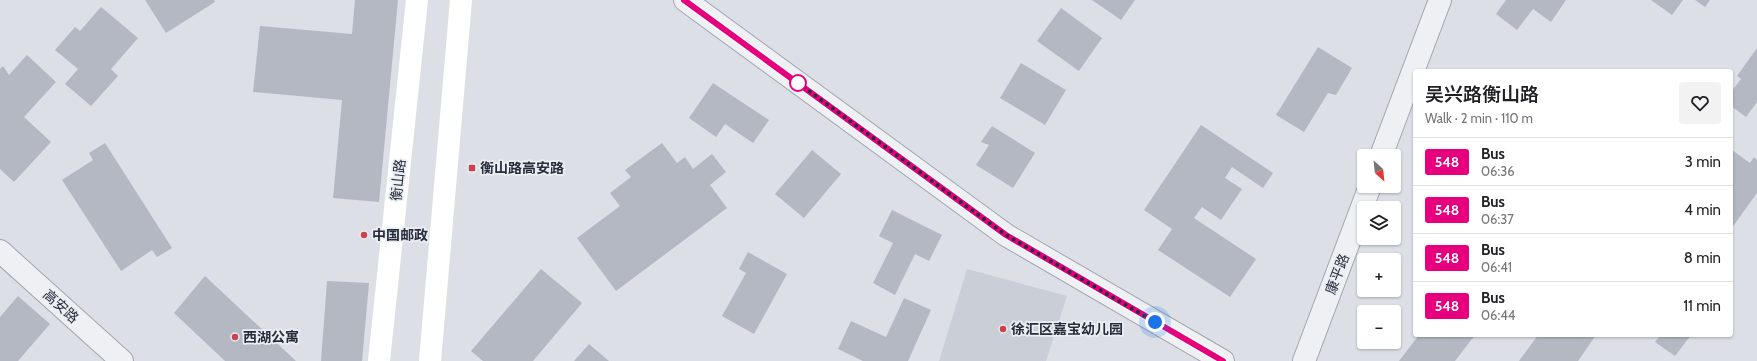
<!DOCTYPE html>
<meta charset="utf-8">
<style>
body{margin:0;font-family:Cabin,"Noto Sans SC",sans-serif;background:#f2f2f2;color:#202124;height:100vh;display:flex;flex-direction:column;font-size:15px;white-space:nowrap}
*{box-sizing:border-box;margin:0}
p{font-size:13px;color:#757577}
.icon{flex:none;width:22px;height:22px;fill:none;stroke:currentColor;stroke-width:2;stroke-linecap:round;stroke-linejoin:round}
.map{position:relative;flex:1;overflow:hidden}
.sheet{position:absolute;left:1413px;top:69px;width:320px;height:268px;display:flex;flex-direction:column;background:#fff;border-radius:4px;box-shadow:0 1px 3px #0004}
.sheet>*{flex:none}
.badge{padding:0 8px;border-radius:3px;font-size:14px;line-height:26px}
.needle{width:26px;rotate:153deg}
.controls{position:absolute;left:1357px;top:149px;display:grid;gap:8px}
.controls a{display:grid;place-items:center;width:44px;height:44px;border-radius:4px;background:#fff;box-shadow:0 1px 3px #0004;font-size:20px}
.you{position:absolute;width:20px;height:20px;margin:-10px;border:3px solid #fff;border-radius:50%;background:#1a73e8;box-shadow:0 0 0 6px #1a73e833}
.map>.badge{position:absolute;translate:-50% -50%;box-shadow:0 0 0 2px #fff}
.round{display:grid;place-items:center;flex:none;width:42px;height:42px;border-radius:4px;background:#f2f2f2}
.summary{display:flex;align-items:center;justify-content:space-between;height:68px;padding:0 12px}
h1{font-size:19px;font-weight:600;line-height:30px}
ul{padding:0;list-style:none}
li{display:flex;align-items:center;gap:12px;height:48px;padding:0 12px;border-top:1px solid #e0e0e0}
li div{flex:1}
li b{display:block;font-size:15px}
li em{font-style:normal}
li .badge{min-width:44px;font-weight:700;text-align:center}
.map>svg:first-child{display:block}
</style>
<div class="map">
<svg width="1757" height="361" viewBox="0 0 1757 361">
<rect width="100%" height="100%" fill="#dcdfe6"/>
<path fill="#caced7" d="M967 269 1067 296 1046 361H939Z"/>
<path fill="#b3b8c2" d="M145 0H214L215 2 166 33Z
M355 0H398L379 202 333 198 342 100 253 92 260 26 352 34Z
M1092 0H1135L1121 20Z
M1506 0H1566L1551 22 1533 9 1517 30 1496 14Z
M1651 0H1683L1672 15Z
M1695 0H1710L1705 7Z
M101 7 138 38 111 69 118 76 91 106 65 84 78 69 55 50 75 27 80 31Z
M1061 8 1102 38 1079 71 1037 41Z
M1318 47 1352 68 1336 95 1328 93 1304 132 1276 115Z
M1757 48V102L1746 117 1731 106V92L1741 79 1737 76Z
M27 55 56 82 24 117 51 142 14 182 0 169V69L3 66 9 75Z
M1021 63 1066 90 1045 125 1000 98Z
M713 83 769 120 753 143 725 124 716 137 689 118Z
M1201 125 1273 173 1263 188 1232 167 1225 178 1242 189 1221 220 1202 207 1194 218 1256 259 1230 297 1158 250 1172 229 1144 210Z
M992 126 1035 153 1013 188 976 165 989 145 981 142Z
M105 143 172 248 157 257 152 250 121 271 62 180 93 160 89 153Z
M662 143 677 163 685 157 693 169 712 154 726 172 710 185 727 208 616 291 577 238 620 206 610 193 631 177 625 170Z
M812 150 841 174 804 218 775 194Z
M1732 150 1750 163 1754 157 1757 160V193L1731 229Z
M892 210 942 235 929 261 915 254 895 295 873 283 893 243 879 236Z
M748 252 787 274 754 334 722 316 746 273 739 269Z
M541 269 582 303 533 361H483L471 351Z
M205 276 296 361H225L174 313Z
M327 281 369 283 362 361H321Z
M18 296 50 324 18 361H0V317Z
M904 298 931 310 908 361H863L838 349 851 321 886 337Z
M1419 335H1475L1455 361H1399Z
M1538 335H1596L1578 361H1519Z
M1658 335H1691L1675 356 1655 342 1660 336Z
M589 344 609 361H574Z"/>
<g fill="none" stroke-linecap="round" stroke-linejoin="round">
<g stroke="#a2a6af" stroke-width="24">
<path id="street" d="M685 0 1006 235 1223 361
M1381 156 1440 0
M0 251 122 361
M1304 361 1370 186"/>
</g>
<use href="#street" stroke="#eef0f4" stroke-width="22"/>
<path stroke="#fff" stroke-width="22" d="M379 361 417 0
M430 361 461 0"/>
</g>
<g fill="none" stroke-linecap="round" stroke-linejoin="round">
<g stroke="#fff" stroke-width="9">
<path id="line" d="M684 0 1006 235 1223 361"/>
</g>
<use href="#line" stroke="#e6007e" stroke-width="6"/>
<path stroke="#262d3b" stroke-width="4" stroke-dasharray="0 7.2" d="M798 83 1006 235 1155 322"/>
</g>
<circle fill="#fff" stroke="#e6007e" stroke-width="2" cx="798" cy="83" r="8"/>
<g fill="#c9434f" stroke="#ebeef3" stroke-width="1.5">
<rect x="468" y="164" width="8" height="8" rx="2"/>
<circle cx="364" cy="235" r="4"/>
<circle cx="1003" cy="329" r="4"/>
<circle cx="235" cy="337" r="4"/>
</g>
<g text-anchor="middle" stroke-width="3.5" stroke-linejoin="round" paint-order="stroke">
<g font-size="14" font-weight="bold" fill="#262d3b" stroke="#ebeef3" text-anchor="start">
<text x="480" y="173">衡山路高安路</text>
<text x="372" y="240">中国邮政</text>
<text x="1011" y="334">徐汇区嘉宝幼儿园</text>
<text x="243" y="342">西湖公寓</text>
</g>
<g font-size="14" fill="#262d3b" stroke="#ebeef3">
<text transform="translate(398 180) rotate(-84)" y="5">衡山路</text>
<text transform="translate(1337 274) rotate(-69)" y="5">康平路</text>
<text transform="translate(61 306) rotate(42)" y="5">高安路</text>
</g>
</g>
</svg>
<div class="controls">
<a><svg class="needle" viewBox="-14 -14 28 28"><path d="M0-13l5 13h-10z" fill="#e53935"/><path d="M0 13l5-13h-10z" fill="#757577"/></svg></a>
<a><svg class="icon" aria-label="layers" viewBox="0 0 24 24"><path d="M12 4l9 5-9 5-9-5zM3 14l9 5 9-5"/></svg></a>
<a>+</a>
<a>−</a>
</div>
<div class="you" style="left:1155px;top:322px"></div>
<section class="sheet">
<div class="summary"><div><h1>吴兴路衡山路</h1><p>Walk · 2 min · 110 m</p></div><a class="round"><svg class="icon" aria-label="heart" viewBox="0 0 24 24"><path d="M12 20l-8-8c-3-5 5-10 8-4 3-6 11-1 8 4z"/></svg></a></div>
<ul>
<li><span class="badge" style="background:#e6007e;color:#fff">548</span><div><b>Bus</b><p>06:36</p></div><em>3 min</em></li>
<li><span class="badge" style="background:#e6007e;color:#fff">548</span><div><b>Bus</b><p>06:37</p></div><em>4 min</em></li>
<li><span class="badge" style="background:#e6007e;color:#fff">548</span><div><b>Bus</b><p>06:41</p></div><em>8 min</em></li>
<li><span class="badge" style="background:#e6007e;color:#fff">548</span><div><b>Bus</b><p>06:44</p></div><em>11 min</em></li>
</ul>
</section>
</div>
